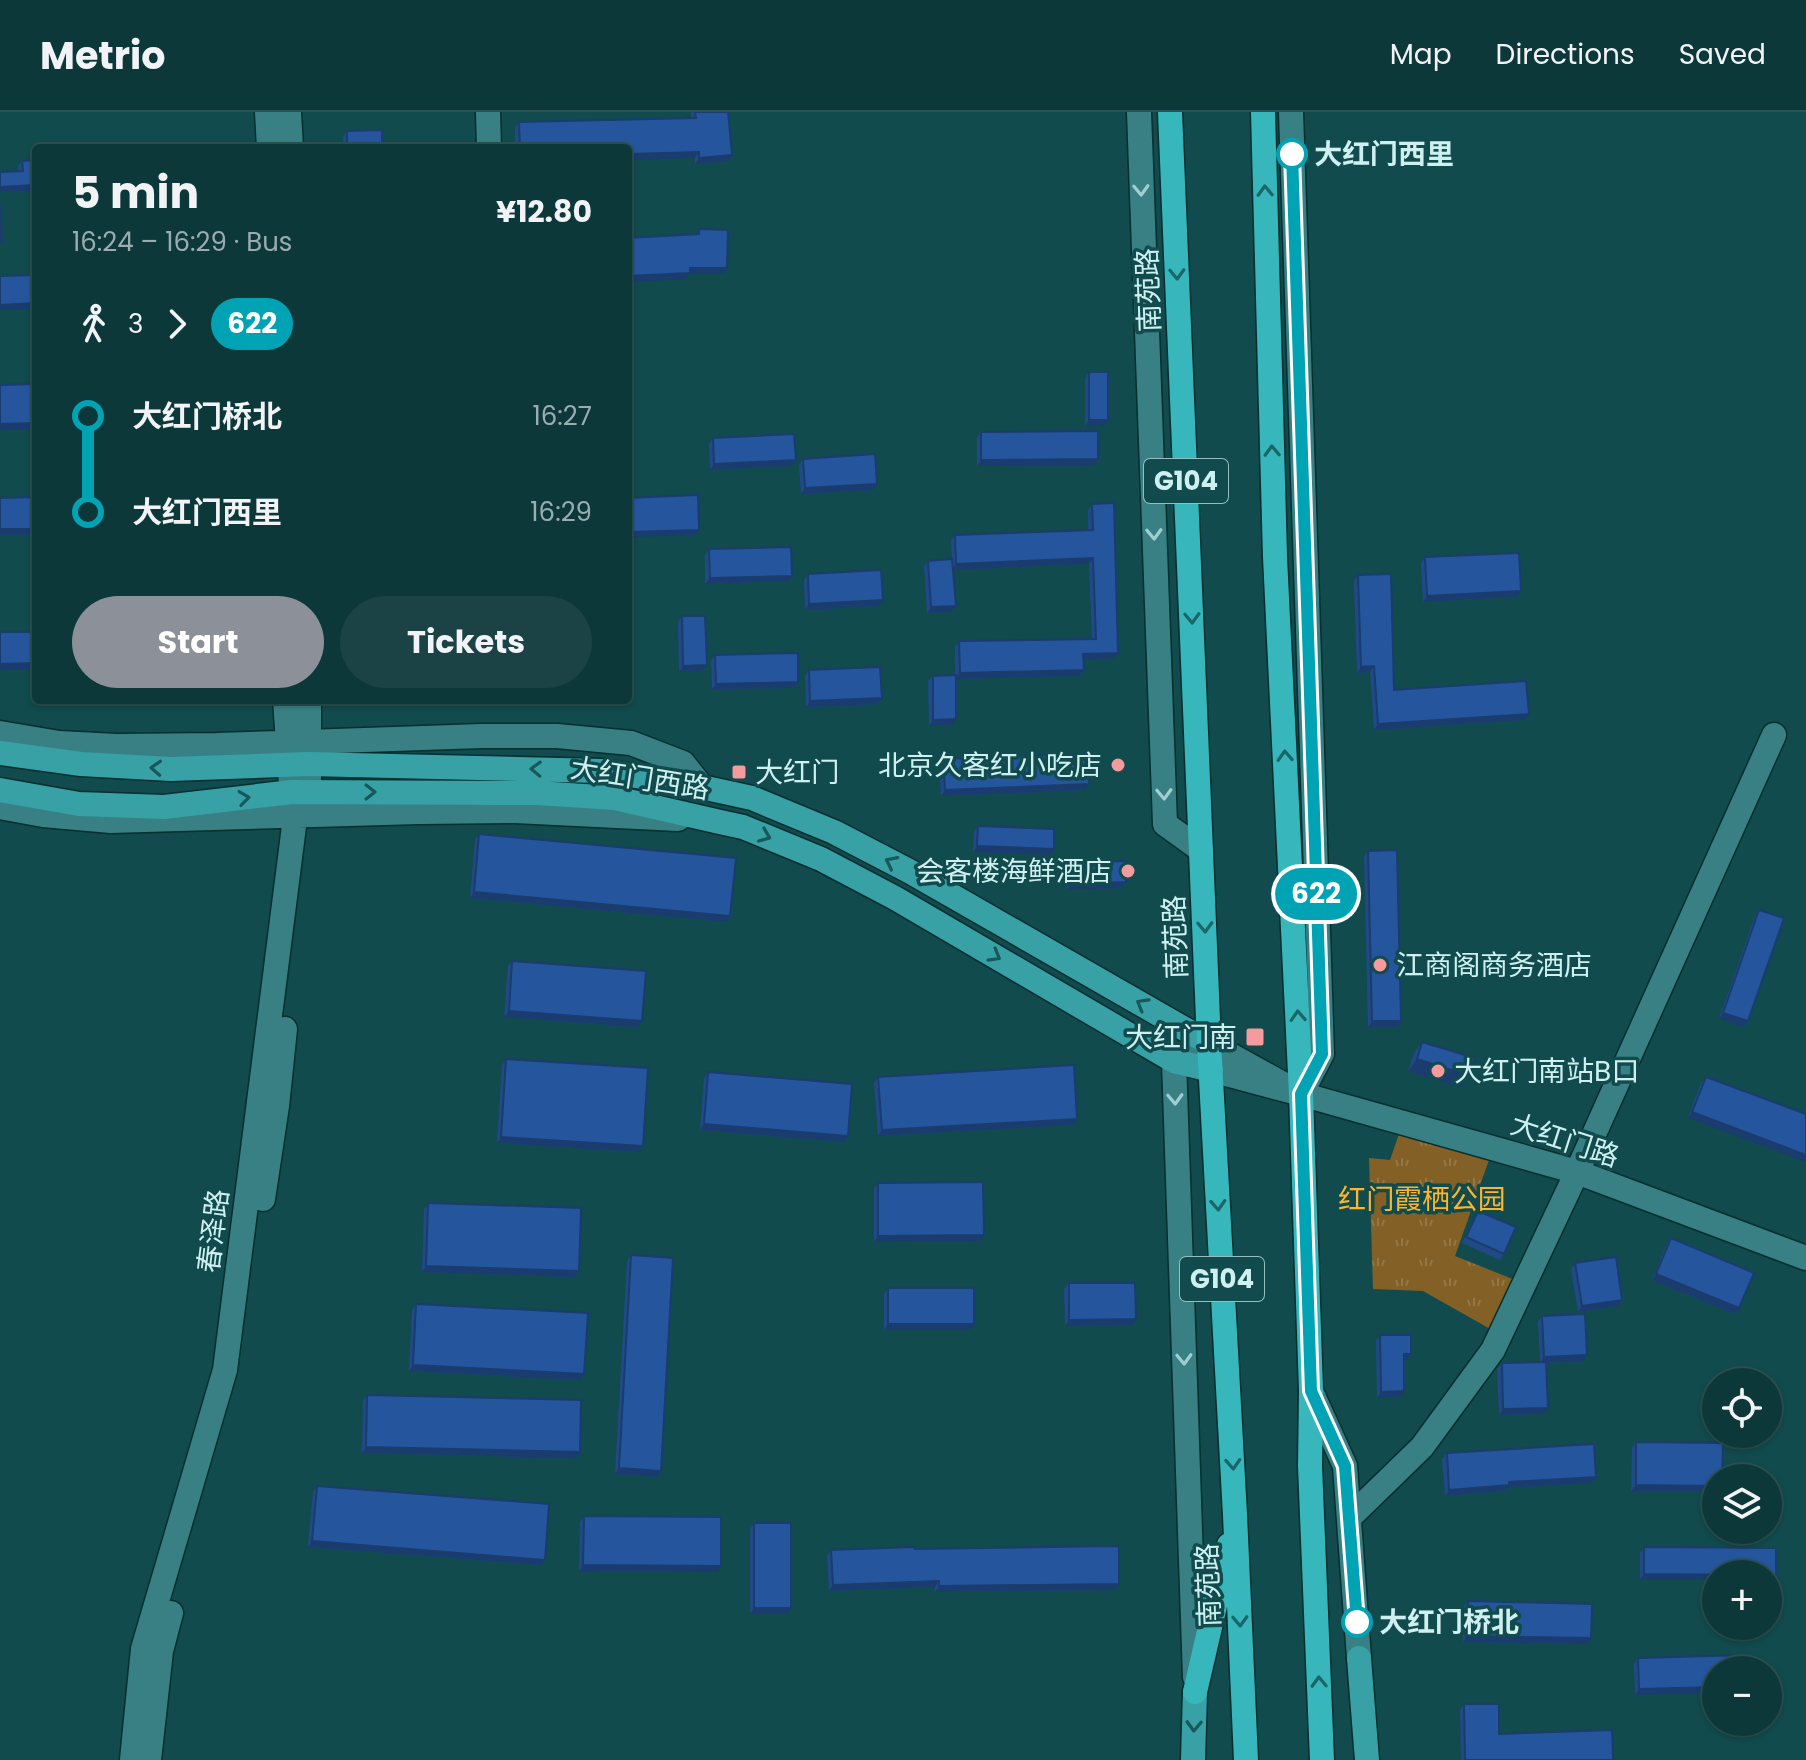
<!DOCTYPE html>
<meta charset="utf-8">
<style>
body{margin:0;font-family:Poppins,"Noto Sans SC",sans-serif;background:#1b4345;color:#f1f3f6;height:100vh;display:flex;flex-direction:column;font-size:30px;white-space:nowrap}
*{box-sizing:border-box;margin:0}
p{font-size:26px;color:#9aacaf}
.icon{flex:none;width:44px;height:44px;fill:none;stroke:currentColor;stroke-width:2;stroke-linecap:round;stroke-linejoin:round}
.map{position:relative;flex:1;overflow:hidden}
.sheet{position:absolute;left:32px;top:32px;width:600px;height:560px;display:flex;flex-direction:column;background:#0d383a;border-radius:8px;box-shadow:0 2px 6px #0004,0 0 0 2px #2d5254}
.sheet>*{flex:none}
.badge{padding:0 16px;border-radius:26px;font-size:28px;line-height:52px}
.tools{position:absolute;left:1702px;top:1256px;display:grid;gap:16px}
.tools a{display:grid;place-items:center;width:80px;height:80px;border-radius:50%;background:#0d383a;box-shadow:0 2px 6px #0004,0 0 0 2px #2d5254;font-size:40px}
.map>.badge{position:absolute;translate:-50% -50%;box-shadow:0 0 0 4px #fff}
.legs{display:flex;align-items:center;gap:12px;height:88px;padding:0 40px;font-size:26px}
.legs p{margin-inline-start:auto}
.overview{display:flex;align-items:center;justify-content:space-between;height:136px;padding:0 40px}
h1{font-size:44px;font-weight:700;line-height:60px}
.cta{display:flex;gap:16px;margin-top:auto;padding:16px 40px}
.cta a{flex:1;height:92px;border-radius:48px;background:#8c9099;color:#fff;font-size:32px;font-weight:700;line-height:92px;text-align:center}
.cta a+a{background:#1b4345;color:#f1f3f6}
ul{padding:0 40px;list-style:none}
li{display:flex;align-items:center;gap:28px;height:96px;font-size:30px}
li i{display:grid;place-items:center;width:12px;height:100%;margin:0 10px;background:currentColor}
li i::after{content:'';width:20px;height:20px;margin:-10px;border:6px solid;border-radius:50%;background:#0d383a}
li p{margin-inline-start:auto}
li:first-child i{background:linear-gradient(#0000 50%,currentColor 0)}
li:last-child i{background:linear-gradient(currentColor 50%,#0000 0)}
header{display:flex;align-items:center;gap:48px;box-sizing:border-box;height:112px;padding:0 40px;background:#0d383a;border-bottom:2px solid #2d5254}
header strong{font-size:38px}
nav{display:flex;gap:44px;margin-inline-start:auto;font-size:28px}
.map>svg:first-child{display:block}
</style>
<header>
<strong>Metrio</strong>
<nav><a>Map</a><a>Directions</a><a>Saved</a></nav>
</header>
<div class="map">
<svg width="1806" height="1648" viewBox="0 0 1806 1648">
<defs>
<pattern id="grass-tufts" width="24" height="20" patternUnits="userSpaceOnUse" patternTransform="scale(2)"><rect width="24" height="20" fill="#836025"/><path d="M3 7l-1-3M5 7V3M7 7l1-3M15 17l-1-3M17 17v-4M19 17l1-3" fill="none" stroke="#937745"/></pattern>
</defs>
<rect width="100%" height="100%" fill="#114b4d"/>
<path fill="url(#grass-tufts)" d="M1399 1022 1489 1048 1455 1144 1515 1168 1492 1218 1423 1179 1373 1177 1369 1046 1390 1048Z"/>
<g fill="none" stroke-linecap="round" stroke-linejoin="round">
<g stroke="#062f30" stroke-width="27">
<path id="minor" d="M267 0 269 36
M289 0 291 36
M488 0 489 36
M1139 0 1165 712 1201 738
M1291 0 1322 942 1301 982
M0 621 59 631 116 634 217 633 482 624H557L631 631 683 651 702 675
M0 695 43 703 111 709 419 700 515 699 678 707
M307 701 309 679V588
M1211 958 1301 982 1577 1060 1806 1146
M263 1087 277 994 285 917
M1311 1279 1345 1354 1359 1546
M1349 1406 1422 1335 1493 1238 1577 1060 1774 623
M1195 1565 1174 949 1209 931 1301 982
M132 1648 143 1537 225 1258 294 714 285 588
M149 1648 161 1539 171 1501"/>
</g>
<g stroke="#062f30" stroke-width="27">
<path id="major" d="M0 641 81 652 171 657 308 652 602 659 683 671 752 686 834 720 909 759 1209 931
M0 678 79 692 164 695 292 680 537 681 615 686 720 710 743 715 821 747 895 786 1174 949 1211 958
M1359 1546 1367 1648
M1193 1648 1195 1580"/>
</g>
<g stroke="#062f30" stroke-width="27">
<path id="highway" d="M1170 0 1209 931 1235 1403 1246 1648
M1263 0 1275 445 1301 982 1311 1279 1310 1354 1322 1648
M1195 1580 1229 1433"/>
</g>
<use href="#minor" stroke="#388083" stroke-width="24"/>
<use href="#major" stroke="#37a1a5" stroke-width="24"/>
<use href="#highway" stroke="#37b7bb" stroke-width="24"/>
</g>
<path fill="#204a87" d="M691 0H728V49L695 52V46L628 36H515V16L519 10 691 6Z
M347 19 382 36H343V25Z
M36 48V79L0 80V60L18 59V54L22 49Z
M1089 260 1104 314H1085V266Z
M981 320 1098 347 1094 353 977 354V326Z
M713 326 796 348 792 354 710 358 709 332Z
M803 347 873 378 801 382 799 353Z
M1092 392 1114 546 1084 547V558L1080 564 956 567 952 613 929 614 928 569 933 564 955 563V535L959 529 1092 527 1089 452 953 458 951 500 927 501 924 454 928 449 952 447 951 429 955 423 1088 418V398Z
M709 437 788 469 705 472V443Z
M1425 445 1516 485 1423 490 1421 451Z
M808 462 878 494 805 498 804 468Z
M1358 463 1394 578 1524 608 1374 618 1370 560 1357 561 1354 469Z
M682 504 702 559 679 560 678 510Z
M715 543 798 570 794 576 712 577 711 549Z
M809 558 882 586 878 592 806 595 805 564Z
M943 647 1085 678 941 684 939 653Z
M978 714 1054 737 1049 743 973 740 974 720Z
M479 722 730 804 726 810 470 786 475 728Z
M1368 739 1401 909 1397 915H1368L1364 745Z
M1069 751 1122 776 1066 778 1065 757Z
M1759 798 1748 909 1744 915 1719 907 1755 804Z
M512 849 638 915 504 905 508 854Z
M1422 930 1470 964 1461 976 1408 959 1414 941Z
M506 947 639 1040 497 1031 502 953Z
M708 960 844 1030 700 1018 704 966Z
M878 965 1073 1013 878 1024 874 971Z
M1706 965 1806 1002 1688 1006 1701 971Z
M878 1071 984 1123 980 1129 874 1130V1077Z
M428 1091 579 1159 575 1165 422 1160 424 1097Z
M1478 1099 1504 1142 1500 1148 1462 1131 1474 1105Z
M1671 1126 1739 1196 1734 1202 1652 1168 1667 1131Z
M631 1143 661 1359 657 1365 615 1362 627 1149Z
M1575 1151 1618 1194 1578 1200 1571 1157Z
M1069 1171 1132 1213 1065 1214 1064 1177Z
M888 1176 969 1218H884V1182Z
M416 1192 584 1262 580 1268 409 1259 412 1198Z
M1542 1204 1583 1249 1546 1251 1543 1302 1499 1303 1497 1257 1502 1251 1540 1250 1538 1210Z
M1380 1223 1407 1248H1404V1279L1400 1285 1377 1286 1376 1229Z
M367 1283 580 1340 576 1346 362 1341 363 1289Z
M1636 1330 1716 1366V1380L1631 1379 1632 1336Z
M1447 1341 1596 1365 1592 1371 1507 1376 1505 1379 1445 1384 1442 1347Z
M317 1374 545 1448 541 1453 308 1435 313 1380Z
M584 1404 717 1460 579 1459 580 1410Z
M754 1411 787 1502H750V1417Z
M1644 1435 1772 1468H1640V1441Z
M915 1437 1119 1472 1115 1478 935 1480V1475L829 1479 827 1444 831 1438Z
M1468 1489 1587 1532 1463 1530V1495Z
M1638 1546 1748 1558 1635 1583 1634 1552Z
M1464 1592 1499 1622 1613 1648H1461L1460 1598Z"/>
<path fill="#1a3c6e" d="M699 40 695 46 628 48V42Z
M732 43 728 49 695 52 699 46Z
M36 73V79L0 80V75Z
M690 156H727L723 162H689L686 167 628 170V164Z
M36 191V197L0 198V193Z
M1089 308H1108L1104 314H1085Z
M36 311V317L0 318V312Z
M1098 347 1094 353 977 354 981 348Z
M796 348 792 354 710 358 714 352Z
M877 372 873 378 801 382 805 376Z
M0 417H36V423H0Z
M699 418 695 423 628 425V420Z
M1093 446 1089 452 952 458 956 452Z
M792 464 788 469 705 472 710 466Z
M1521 479 1516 485 1423 490 1427 484Z
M883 488 878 494 805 498 809 492Z
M956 494 951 500 927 501 931 495Z
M1118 541 1114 546 1079 548 1083 542Z
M36 551V557L0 558V552Z
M707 553 702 559 679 560 683 554Z
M1374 554 1370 560 1357 561 1361 555Z
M1084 558 1080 564 956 567 960 561Z
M798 570 794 576 712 577 716 572Z
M882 586 878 592 806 595 810 589Z
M398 588H519L517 590 394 593Z
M1529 602 1524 608 1374 618 1378 612Z
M956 607 952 613 929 614 933 608Z
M1089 672 1085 678 941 684 945 678Z
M977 734 1054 737 1049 743 973 740Z
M1126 770 1122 776 1066 778 1070 772Z
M474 780 730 804 726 810 470 786Z
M509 899 642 909 638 915 504 905Z
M1723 901 1748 909 1744 915 1719 907Z
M1372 909H1401L1397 915H1368Z
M1417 947 1470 964 1461 976 1408 959Z
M1692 1000 1806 1043V1050L1688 1006Z
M1077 1007 1073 1013 878 1024 882 1018Z
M704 1012 848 1024 844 1030 700 1018Z
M501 1025 643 1034 639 1040 497 1031Z
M984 1123 980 1129 874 1130 878 1124Z
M426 1154 579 1159 575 1165 422 1160Z
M1656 1162 1739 1196 1734 1202 1652 1168Z
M1622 1188 1618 1194 1578 1200 1582 1194Z
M1136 1207 1132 1213 1065 1214 1069 1208Z
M888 1212H974L969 1218H884Z
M1404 1242H1411L1407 1248H1399Z
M1587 1243 1583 1249 1540 1251 1544 1245Z
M413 1253 584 1262 580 1268 409 1259Z
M1404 1279 1400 1285 1377 1286 1381 1280Z
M1548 1296 1543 1302 1499 1303 1503 1297Z
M366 1335 580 1340 576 1346 362 1341Z
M619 1356 661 1359 657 1365 615 1362Z
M1596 1365 1592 1371 1507 1376 1505 1379 1445 1384 1449 1378 1509 1370Z
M1636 1373 1716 1374V1380L1631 1379Z
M312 1429 545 1448 541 1453 308 1435Z
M583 1453 721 1454 717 1460 579 1459Z
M1644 1462H1716V1468H1640Z
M1768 1462 1776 1463 1772 1468H1768Z
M939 1469 935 1475 829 1479 833 1473Z
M1119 1472 1115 1478 935 1480 939 1474Z
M754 1496H791L787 1502H750Z
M1467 1524 1591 1526 1587 1532 1463 1530Z
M1716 1575V1581L1635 1583 1639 1577Z"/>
<path fill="#25569d" stroke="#1a3c6e" stroke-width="2" d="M695 0H728L732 43 699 46V40L628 42V36H520L519 10 696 6Z
M382 18V36H347V19Z
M36 48V73L0 75V60L23 59 22 49Z
M0 92 2 129 0 130Z
M699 117 728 118 727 156H690V161L628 164V126L699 122Z
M36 163V191L0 193V164Z
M1089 260H1108V308H1089Z
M36 272V311L0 312V273Z
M1098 319V347L981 348V320Z
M794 322 796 348 714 352 713 326Z
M875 342 877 372 805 376 803 347Z
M698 383 699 418 628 420V386Z
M36 385V417H0V386Z
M1114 391 1118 541 1083 542 1084 558 960 561 959 529 1096 527 1093 446 956 452 955 423 1093 418 1092 392Z
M791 435 792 464 710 466 709 437Z
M1519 441 1521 479 1427 484 1425 445Z
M952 447 956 494 931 495 928 449Z
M881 458 883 488 809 492 808 462Z
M1391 462 1394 578 1526 569 1529 602 1378 612 1374 554 1361 555 1358 463Z
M682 504H705L707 553 683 554Z
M0 520H36V551L0 552Z
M798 541V570L716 572 715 543Z
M880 555 882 586 810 589 809 558Z
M956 563V607L933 608V564Z
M1088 641 1089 672 945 678 943 647Z
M978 714 1054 717V737L977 734Z
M479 722 736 746 730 804 474 780Z
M1397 738 1401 909H1372L1368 739Z
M1125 749 1126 770 1070 772 1069 751Z
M1759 798 1784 806 1748 909 1723 901Z
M512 849 646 859 642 909 509 899Z
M1422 930 1475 946 1470 964 1417 947Z
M506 947 648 956 643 1034 501 1025Z
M1074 953 1077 1007 882 1018 878 965Z
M708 960 852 972 848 1024 704 1012Z
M1706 965 1806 1002V1043L1692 1000Z
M983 1070 984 1123 878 1124V1071Z
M428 1091 581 1096 579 1159 426 1154Z
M1478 1099 1516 1115 1504 1142 1466 1125Z
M1671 1126 1754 1161 1739 1196 1656 1162Z
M631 1143 673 1146 661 1359 619 1356Z
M1616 1145 1622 1188 1582 1194 1575 1151Z
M1069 1171H1135L1136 1207 1069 1208Z
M888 1176H974V1212H888Z
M416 1192 588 1201 584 1262 413 1253Z
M1585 1202 1587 1243 1544 1245 1542 1204Z
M1380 1223H1411V1242H1404V1279L1381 1280Z
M1546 1250 1548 1296 1503 1297 1502 1251Z
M367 1283 581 1288 580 1340 366 1335Z
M1636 1330 1723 1331 1722 1366H1716V1374L1636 1373Z
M1594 1332 1596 1365 1509 1370V1373L1449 1378 1447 1341Z
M317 1374 549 1392 545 1448 312 1429Z
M584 1404 721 1405V1454L583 1453Z
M754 1411H791V1496H754Z
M1119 1434V1472L939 1474V1469L833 1473 831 1438 915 1435V1437Z
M1644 1435 1776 1436V1463L1644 1462Z
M1468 1489 1592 1492 1591 1526 1467 1524Z
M1748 1543V1558H1716V1575L1639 1577 1638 1546Z
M1464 1592H1499V1622L1612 1618 1613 1648H1465Z"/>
<defs><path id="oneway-chevron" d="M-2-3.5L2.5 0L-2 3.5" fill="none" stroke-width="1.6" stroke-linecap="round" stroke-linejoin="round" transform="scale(2)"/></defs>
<g stroke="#a1ced0">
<use href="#oneway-chevron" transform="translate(1141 78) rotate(88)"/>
<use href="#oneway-chevron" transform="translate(1154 422) rotate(88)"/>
<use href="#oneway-chevron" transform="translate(1164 682) rotate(88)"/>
<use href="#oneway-chevron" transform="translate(1175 987) rotate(88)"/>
<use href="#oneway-chevron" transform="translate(1184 1247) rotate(88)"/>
</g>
<g stroke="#1a6668">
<use href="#oneway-chevron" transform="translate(1265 79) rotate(-92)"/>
<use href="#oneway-chevron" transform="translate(1177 162) rotate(88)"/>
<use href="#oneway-chevron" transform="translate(1272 339) rotate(-92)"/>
<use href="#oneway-chevron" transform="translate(1192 506) rotate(88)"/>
<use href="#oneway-chevron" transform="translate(1285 644) rotate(-93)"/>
<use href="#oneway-chevron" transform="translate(1205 815) rotate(88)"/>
<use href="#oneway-chevron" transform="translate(1298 904) rotate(-93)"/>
<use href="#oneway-chevron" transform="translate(1218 1093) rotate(87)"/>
<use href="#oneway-chevron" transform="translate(1233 1352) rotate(87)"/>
<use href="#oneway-chevron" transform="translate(1240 1509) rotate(88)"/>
<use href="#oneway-chevron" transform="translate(1319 1570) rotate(-92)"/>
</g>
<g stroke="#17585a">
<use href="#oneway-chevron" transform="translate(156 656) rotate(-177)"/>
<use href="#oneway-chevron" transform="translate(536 657) rotate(-178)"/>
<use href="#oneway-chevron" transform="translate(370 680)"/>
<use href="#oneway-chevron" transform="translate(244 686) rotate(-7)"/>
<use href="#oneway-chevron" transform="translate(765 724) rotate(22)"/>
<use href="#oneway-chevron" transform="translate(891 750) rotate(-153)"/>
<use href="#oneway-chevron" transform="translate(995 844) rotate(30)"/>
<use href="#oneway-chevron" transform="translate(1142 892) rotate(-150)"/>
<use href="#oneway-chevron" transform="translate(1194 1614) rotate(92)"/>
</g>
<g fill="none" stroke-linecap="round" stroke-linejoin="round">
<g stroke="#fff" stroke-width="18">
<path id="line-1" d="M1292 42 1322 942 1301 982 1311 1279 1345 1354 1357 1510"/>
</g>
<use href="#line-1" stroke="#00a3b4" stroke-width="12"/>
</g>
<g fill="#fff" stroke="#00a3b4" stroke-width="4">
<circle cx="1292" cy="42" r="14"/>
<circle cx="1357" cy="1510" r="14"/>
</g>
<g fill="#f59b9d" stroke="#114b4d" stroke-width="3">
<circle cx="1118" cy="653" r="8"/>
<rect x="731" y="652" width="16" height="16" rx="4"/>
<circle cx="1128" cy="759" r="8"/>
<circle cx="1380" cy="853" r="8"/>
<rect x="1245" y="915" width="20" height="20" rx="4"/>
<circle cx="1438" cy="959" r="8"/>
</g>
<g text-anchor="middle" stroke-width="7" stroke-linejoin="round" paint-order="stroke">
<g fill="#114b4d" stroke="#95bec0" stroke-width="2">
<rect x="1144" y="347" width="84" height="44" rx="6"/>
<rect x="1180" y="1145" width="84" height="44" rx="6"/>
</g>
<g font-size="26" font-weight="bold" fill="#cef0f1">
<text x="1186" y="378">G104</text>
<text x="1222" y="1176">G104</text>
</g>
<g font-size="28" font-weight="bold" fill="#cef0f1" stroke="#114b4d" text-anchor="start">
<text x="1314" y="52">大红门西里</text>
<text x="1379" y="1520">大红门桥北</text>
</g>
<g font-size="28" fill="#cef0f1" stroke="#114b4d">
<text transform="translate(1148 178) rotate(-92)" y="10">南苑路</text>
<text transform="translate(640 666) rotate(9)" y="10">大红门西路</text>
<text transform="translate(1175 825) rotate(-92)" y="10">南苑路</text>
<text transform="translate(1565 1028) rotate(18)" y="10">大红门路</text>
<text transform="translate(213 1119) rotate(-83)" y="10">春泽路</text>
<text transform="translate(1208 1473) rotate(-92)" y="10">南苑路</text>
</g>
<g font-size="28" fill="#cef0f1" stroke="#114b4d" text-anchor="end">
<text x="1102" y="663">北京久客红小吃店</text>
<text x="755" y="670" text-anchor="start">大红门</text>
<text x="1112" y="769">会客楼海鲜酒店</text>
<text x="1396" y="863" text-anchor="start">江商阁商务酒店</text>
<text x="1237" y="935">大红门南</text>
<text x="1454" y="969" text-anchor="start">大红门南站B口</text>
</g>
<g font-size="28" fill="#fbb531" stroke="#114b4d">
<text x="1422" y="1097">红门霞栖公园</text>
</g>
</g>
</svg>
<div class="tools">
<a><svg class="icon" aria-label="locate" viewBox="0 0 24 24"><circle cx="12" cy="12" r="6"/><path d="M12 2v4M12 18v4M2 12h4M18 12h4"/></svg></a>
<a><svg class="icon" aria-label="layers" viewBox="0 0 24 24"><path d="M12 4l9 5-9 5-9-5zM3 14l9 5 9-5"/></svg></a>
<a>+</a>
<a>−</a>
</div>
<b class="badge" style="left:1316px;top:782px;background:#00a3b4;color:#fff">622</b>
<section class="sheet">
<div class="overview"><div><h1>5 min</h1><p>16:24 – 16:29 · Bus</p></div><b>¥12.80</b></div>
<div class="legs"><svg class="icon" aria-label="walk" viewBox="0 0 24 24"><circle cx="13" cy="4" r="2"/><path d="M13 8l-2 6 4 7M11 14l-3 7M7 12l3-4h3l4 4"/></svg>3<svg class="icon" aria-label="forward" viewBox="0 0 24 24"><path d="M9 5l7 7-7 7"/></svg><b class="badge" style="background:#00a3b4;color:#fff">622</b></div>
<ul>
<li><i style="color:#00a3b4"></i><b>大红门桥北</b><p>16:27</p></li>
<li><i style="color:#00a3b4"></i><b>大红门西里</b><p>16:29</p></li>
</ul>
<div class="cta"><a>Start</a><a>Tickets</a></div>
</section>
</div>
